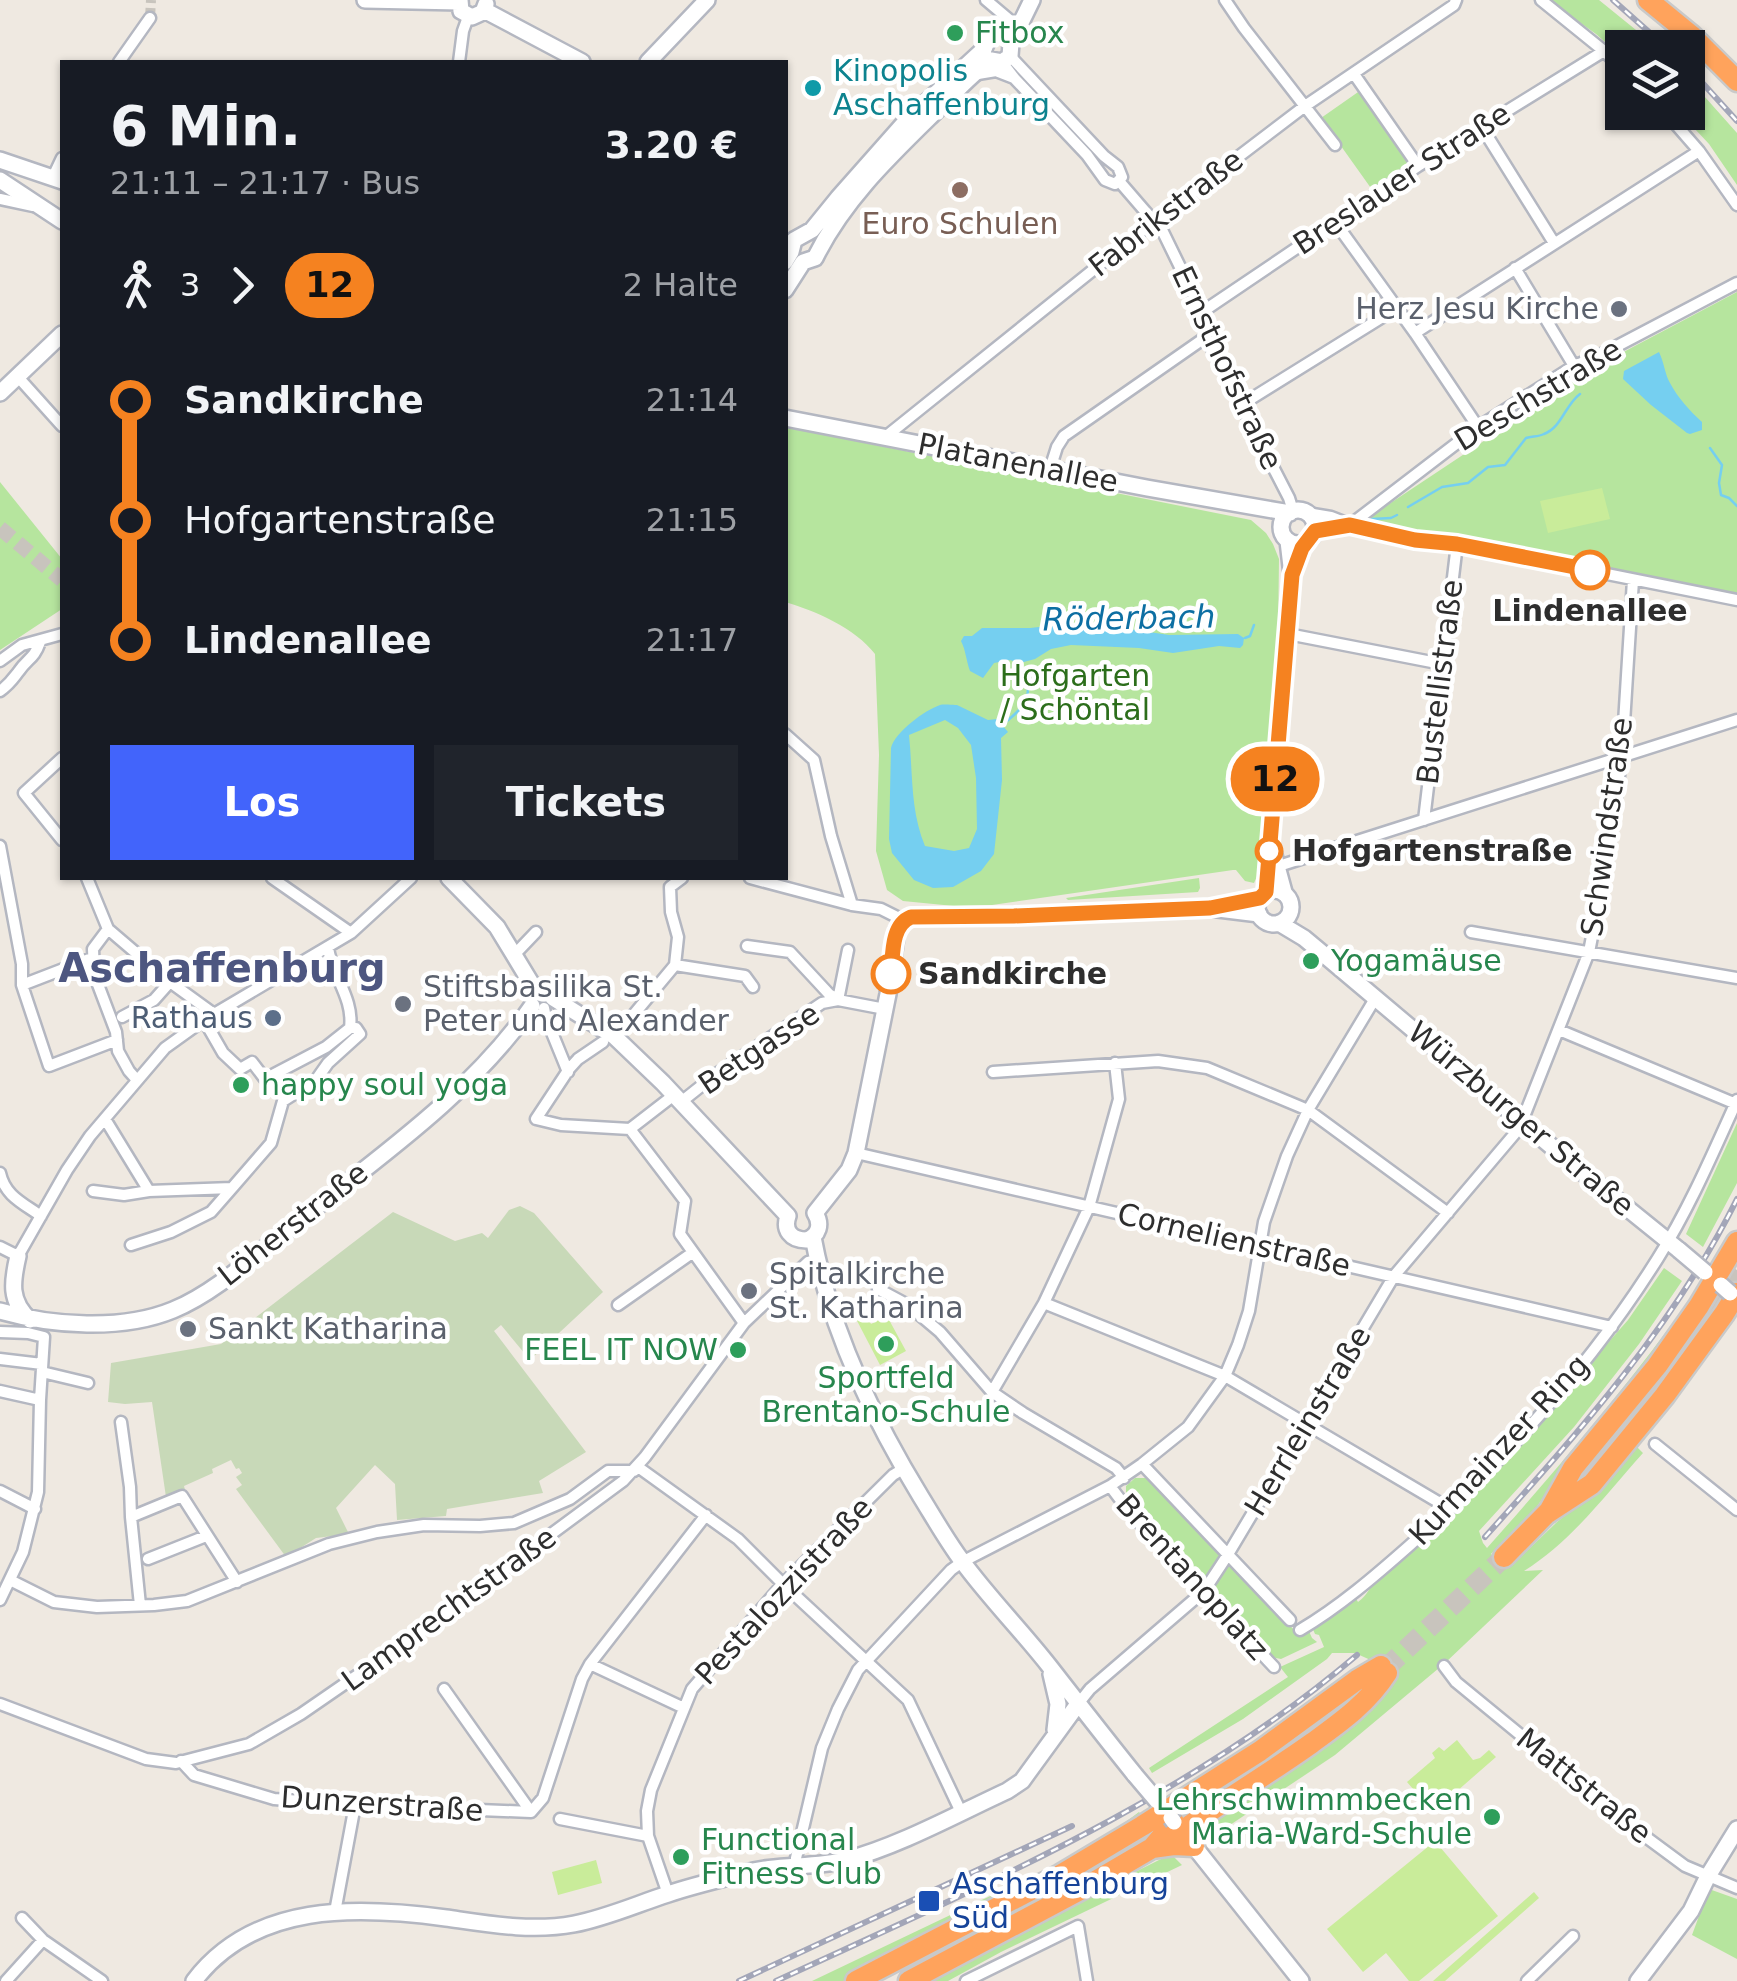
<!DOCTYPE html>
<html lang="de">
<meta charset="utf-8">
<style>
body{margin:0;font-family:"DejaVu Sans",sans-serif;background:#20242c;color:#f1f3f6;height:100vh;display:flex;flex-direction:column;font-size:38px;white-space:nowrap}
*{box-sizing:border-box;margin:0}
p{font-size:32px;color:#9ea1a6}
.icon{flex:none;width:55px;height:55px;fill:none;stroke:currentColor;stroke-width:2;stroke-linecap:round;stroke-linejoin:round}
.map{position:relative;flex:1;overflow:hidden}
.sheet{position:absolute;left:60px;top:60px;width:728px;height:820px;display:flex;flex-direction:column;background:#171b24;border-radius:0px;box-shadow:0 2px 8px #0004}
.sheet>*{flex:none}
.badge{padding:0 20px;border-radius:32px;font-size:35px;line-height:65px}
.controls{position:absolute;left:1605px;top:30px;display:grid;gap:20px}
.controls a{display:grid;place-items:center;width:100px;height:100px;border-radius:0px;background:#171b24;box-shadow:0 2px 8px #0004;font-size:50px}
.map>.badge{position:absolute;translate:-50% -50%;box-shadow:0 0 0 5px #fff}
.legs{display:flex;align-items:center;gap:15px;height:110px;padding:0 50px;font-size:32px}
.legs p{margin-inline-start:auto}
.summary{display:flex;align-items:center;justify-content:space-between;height:170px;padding:0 50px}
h1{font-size:55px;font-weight:700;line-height:75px}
.primary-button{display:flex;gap:20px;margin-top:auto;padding:20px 50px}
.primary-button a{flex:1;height:115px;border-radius:0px;background:#4264fb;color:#fff;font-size:40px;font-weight:700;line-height:115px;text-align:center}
.primary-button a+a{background:#20242c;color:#f1f3f6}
ul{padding:0 50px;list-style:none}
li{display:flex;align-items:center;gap:35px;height:120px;font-size:38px}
li i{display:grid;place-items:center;width:15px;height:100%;margin:0 12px;background:currentColor}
li i::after{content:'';width:25px;height:25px;margin:-12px;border:8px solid;border-radius:50%;background:#171b24}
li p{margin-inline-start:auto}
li:first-child i{background:linear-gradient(#0000 50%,currentColor 0)}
li:last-child i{background:linear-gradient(currentColor 50%,#0000 0)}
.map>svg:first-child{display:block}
</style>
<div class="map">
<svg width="1737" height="1981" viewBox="0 0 1737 1981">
<rect width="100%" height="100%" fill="#efe9e1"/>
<path fill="#b6e59e" d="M1548 0H1599L1657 47 1622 48V57L1596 34Z
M1688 78 1737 133V185L1709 144 1680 113 1688 112Z
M1361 90 1410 165 1373 191 1321 118Z
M1737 292V593L1374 527 1370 521 1371 516 1597 366Z
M785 427 1251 520 1266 533 1273 544 1279 559 1278 635 1258 874 1254 883 1245 881 1236 870H1233L992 905 954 906 903 901 887 890 876 851 879 755 875 654C855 628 816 611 785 602Z
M0 482 62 559V609L0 650Z
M1199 878 1200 888 1198 892 1068 900 1066 898Z
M1737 1123V1183L1703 1247 1686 1234Z
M1664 1268 1682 1281 1639 1344 1574 1427 1479 1531 1483 1543 1487 1548C1559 1467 1628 1386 1691 1298L1690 1305 1626 1393 1558 1476 1536 1508 1491 1554 1509 1568 1557 1522 1593 1493 1637 1440 1638 1448 1643 1453C1606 1494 1572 1541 1524 1571L1543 1570 1445 1663 1335 1755 1206 1841 1204 1830 1200 1826 1349 1721 1375 1662 1355 1653H1332L1327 1659 1243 1719 1152 1773 1149 1768 1288 1677 1280 1667 1324 1647 1319 1635 1315 1634 1312 1627 1353 1594 1358 1602C1368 1595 1369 1587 1377 1579L1428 1538 1476 1493 1628 1320Z
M1135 1478H1146L1151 1482 1299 1635 1308 1629 1312 1638 1317 1642 1281 1659 1271 1657 1126 1499V1486Z
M1139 1812 1144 1818 856 1981H812L1053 1866 1112 1832Z
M1171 1854 1182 1865 1001 1952 948 1981H917Z
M1709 1889 1737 1899V1959L1692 1935Z"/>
<path fill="#c8d9b8" d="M520 1206 534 1213 603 1292 530 1360 501 1325 494 1331 586 1452 539 1481 543 1493 447 1509 446 1516 397 1520 395 1484 375 1465 336 1508 349 1534 316 1538 286 1557 236 1489 242 1485 236 1477 242 1473 239 1468 236 1469 231 1460 212 1469 213 1473 184 1486 185 1490 166 1497 152 1402 125 1404 108 1402 111 1363 221 1344 393 1212 455 1241 482 1233 488 1238 509 1210Z"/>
<path fill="#c9ec9a" d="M1602 488 1610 519 1548 533 1540 501Z
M864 1310 871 1324 887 1316 906 1351 880 1365 854 1315Z
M1457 1740 1473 1760 1480 1758 1489 1750 1496 1757 1433 1812 1407 1782 1435 1758 1432 1753 1439 1747 1444 1751Z
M1435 1841 1498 1916 1419 1981H1409L1386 1953 1363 1972 1327 1929Z
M596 1860 602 1883 558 1895 552 1872Z
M1534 1892 1539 1898 1445 1981H1433Z"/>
<path fill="#75cff0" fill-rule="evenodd" d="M1659 352C1664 362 1665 375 1670 383 1678 398 1690 411 1702 422V430L1690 434 1687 433 1651 405 1623 379 1624 371Z
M1065 624 1116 627 1169 635 1238 634 1244 638 1243 645 1240 648 1219 646 1173 653 1139 648 1071 645 1051 649 1035 659 1020 663 1010 660 994 663 983 678 970 671C966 660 966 651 961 641L964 636H972L982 628H1030Z
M957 705 988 720 997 719 1008 732 1001 738 1002 780 994 854 981 871 953 887 933 888 914 880 892 853 889 839 891 748C895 732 925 710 940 705 943 704 954 705 957 705ZM945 720 958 728 971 745 976 778 977 829 969 848 954 851 925 846C910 810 913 773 909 735Z"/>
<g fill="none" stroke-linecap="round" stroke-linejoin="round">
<path stroke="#75cff0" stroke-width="2.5" d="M1710 448 1722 465 1719 483 1721 495 1729 498 1737 506
M1408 507 1442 487 1468 483 1488 467 1505 465 1526 438C1532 436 1538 437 1544 434 1562 427 1565 405 1580 394
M1372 519 1391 518 1397 515
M1245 638 1250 636 1254 625
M1002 725C1028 705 1035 695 1021 664"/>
<path stroke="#c8c4bd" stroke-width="10" stroke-dasharray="10 5" stroke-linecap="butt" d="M150 18 151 0"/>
<path stroke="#c8c4bd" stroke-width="15" stroke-dasharray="15 8" stroke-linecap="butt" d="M0 528 62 580"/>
<path stroke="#c8c4bd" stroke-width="20" stroke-dasharray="20 10" stroke-linecap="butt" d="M1710 1312 1737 1270
M1384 1670 1504 1557"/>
<g stroke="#b4b7c1" stroke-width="15">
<path id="street" d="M986 0 1018 27
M1225 0 1244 28 1335 145
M1541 0 1604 51 1622 69
M119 62 150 18
M459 62 463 31 468 17
M1002 62 1015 79 1087 155 1105 180 1115 184 1122 177 1118 167 1104 156 1010 56
M978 74 996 71 1014 78
M1354 74 1418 166
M1665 112 1699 151 1737 205
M1481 126 1554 243
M53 177 62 158
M1119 181 1163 232 1202 312 1206 337 1289 498 1293 511
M0 199 33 206
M1335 222 1415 333 1478 427
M1515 268 1574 366
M1202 312 1418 166 1604 51
M1415 333 1699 151
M18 377 62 426
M1241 405 1397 308
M884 438 1154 221 1305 106 1454 5 1456 0
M1050 469 1057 447 1064 436 1206 337
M1307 513 1331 517 1349 524
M1350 525 1478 427 1574 366 1600 355 1737 283
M1315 531 1350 525 1415 541 1457 544 1737 600
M1288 634 1442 664
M0 661 22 645 62 634
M0 691C10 684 12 680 19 671 28 658 34 659 40 642
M785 734 814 760 831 836 852 905
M62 758 24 793 62 840
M1424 820 1457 544
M0 846 22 964V985L49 1066 117 1040
M1285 864 1737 720
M87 878 108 929 170 982 214 1014
M272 878 351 933
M750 878 852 905 881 909 903 920
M108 929 93 949 94 974 116 1032 118 1051 129 1071 137 1080
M1471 932 1737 978
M747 946 790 952 829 994 838 1000 885 1009
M328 948C332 976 354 998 350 1028
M515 954 536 932
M675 965 745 976 753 987
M22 985 92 958
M838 1000 848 950
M544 1008 546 1018 568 1072
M122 1017 154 1000 170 982
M204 1020 223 1053 240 1069 252 1062 265 1079 326 1047 350 1028
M1559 1030 1736 1104
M615 1037 675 965 678 937 671 912 670 887 682 878
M603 1042 578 1059 569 1069 536 1119 561 1125 630 1129 674 1095
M993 1072 1158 1061 1207 1068 1308 1110 1448 1213
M681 1102 715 1075 822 1003 838 1000
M105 1119 149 1191
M630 1129 685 1201 680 1234 744 1323
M856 1153 1612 1327
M0 1173C5 1196 23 1203 41 1216
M93 1191 124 1195 149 1191 232 1188 271 1143 283 1101 316 1080 328 1063 360 1034 356 1028H350
M131 1245 171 1232 211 1212 232 1188
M0 1247 18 1256 67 1170 90 1136 165 1048 204 1020 351 933 411 878
M878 1289 908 1305 940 1332 992 1392 1023 1413 1116 1468 1124 1478
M1044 1303 1225 1376 1450 1509
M618 1305 692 1253
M0 1332 28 1333 44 1337 40 1400 38 1492 23 1552 0 1600
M0 1359 42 1364
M42 1372 88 1383
M0 1391 40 1400
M992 1392 1044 1303 1089 1207 1119 1099 1115 1063
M121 1422 130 1487 131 1517
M1655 1444 1737 1510
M1142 1464 1290 1620
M638 1467 738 1539 783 1584 908 1700 961 1812
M1110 1486 1132 1515 1274 1667
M0 1491 35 1509
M148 1559 206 1536
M10 1580 54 1602 97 1607 154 1605 187 1601 329 1544 377 1532 424 1525 480 1526 514 1523 570 1499 608 1471H634
M140 1605 131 1517 182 1496 237 1582
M1300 1630C1339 1607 1375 1576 1409 1546 1503 1462 1591 1365 1658 1258 1689 1209 1713 1153 1737 1100
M590 1664 684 1708
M1444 1666 1456 1682 1635 1829 1685 1866 1737 1888
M444 1689 531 1812
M0 1704 146 1759 176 1763 249 1744 301 1714 404 1643 623 1481 645 1457 744 1323 808 1262
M1078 1704 1090 1689 1204 1591 1227 1556 1394 1276 1517 1131 1525 1114 1589 952 1608 854 1622 755 1633 580
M181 1761 194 1775 274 1799 355 1805 531 1812
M531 1812 543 1798 582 1679 590 1664 706 1515
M560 1819 648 1836
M796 1867V1858L822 1748 838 1709 858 1670 951 1570 962 1562 1110 1486 1142 1464 1188 1427 1225 1376 1238 1345 1249 1311 1264 1222 1287 1156 1308 1110 1376 997
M668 1894 648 1836 647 1811 651 1790 692 1689 783 1584 893 1475 903 1469
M335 1912 355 1805
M22 1918 43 1940 102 1981
M6 1981 43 1940
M966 1981 1078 1926 1087 1981
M1527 1981 1573 1936"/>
</g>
<g stroke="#b4b7c1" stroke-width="20">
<path id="secondary" d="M365 0 459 2
M460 0 461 11 472 17 483 12 486 4
M484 10 582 62
M991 60 1002 62 1010 56 1011 43 1032 0
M648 62 707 0
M0 160 62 181
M0 180 62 221
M794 240 812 230 838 198 907 120 984 49 989 37 1001 34
M785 262 791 252 794 240
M803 262 815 258C843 201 888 158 933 114 952 96 970 75 991 60
M785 290 803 262
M0 393 62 334
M785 418 1147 488 1290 513
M1281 527a17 17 0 1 1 34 0a17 17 0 1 1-34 0Z
M1272 848 1284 892
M449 878 497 927 531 983
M1257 907a17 17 0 1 1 34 0a17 17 0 1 1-34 0Z
M1266 892 1292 575 1288 541
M1279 923 1304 938 1322 953 1570 1162 1679 1250
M553 998 615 1037 663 1083 788 1216
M815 1213 849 1170 856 1153 888 994 897 930 903 920 919 916 987 917 1210 908 1259 914
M788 1216C783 1230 791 1240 806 1240 819 1236 822 1224 815 1213
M813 1237C830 1329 872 1417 921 1497 934 1518 947 1541 962 1561 989 1598 1022 1631 1050 1667 1078 1703 1106 1739 1135 1775
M18 1256C12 1282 9 1301 30 1320
M0 1311C52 1326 122 1331 173 1310 215 1293 255 1255 291 1227 376 1159 469 1096 532 1006
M1051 1674 1058 1704 1055 1730
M1189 1840 1301 1981
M194 1981C254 1902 357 1906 446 1918 488 1924 531 1932 574 1924 606 1918 637 1904 668 1894 692 1886 717 1880 741 1874 775 1864 812 1868 846 1860 899 1846 957 1814 1007 1791L1022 1781 1078 1704
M1638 1981 1691 1911 1708 1876 1737 1829"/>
</g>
<g stroke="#c9c9c9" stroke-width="25">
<path id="highway" d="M1648 0 1692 36 1737 81
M1549 1512 1592 1484 1665 1395 1724 1314 1737 1293
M1548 1513 1573 1468 1657 1366 1699 1306 1737 1242
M1504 1557 1555 1505
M1182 1831C1224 1800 1270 1773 1312 1743 1341 1722 1368 1703 1387 1673
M1152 1848 1174 1845 1194 1846
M856 1981 1060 1875 1142 1826 1260 1751 1357 1680 1381 1666
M909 1981 1082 1889 1152 1848 1174 1822"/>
</g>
<use href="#street" stroke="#fff" stroke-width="10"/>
<use href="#secondary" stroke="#fff" stroke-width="15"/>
<use href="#highway" stroke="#ffa35c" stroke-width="20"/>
<g stroke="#a3a6b8" stroke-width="6">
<path id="rail" d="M1613 0 1667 48
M1688 67 1737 121
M1485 1537C1579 1432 1674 1326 1737 1199
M739 1981 1072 1826
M776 1981C977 1888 1187 1800 1357 1655"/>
</g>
<use href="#rail" stroke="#fff" stroke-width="2.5" stroke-dasharray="8" stroke-linecap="butt"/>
<g stroke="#b4b7c1" stroke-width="20" stroke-linecap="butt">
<path id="secondary-bridge" d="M1679 1250 1705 1272
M1721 1285 1730 1293
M1135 1775 1157 1801
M1171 1818 1174 1822"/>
</g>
<use href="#secondary-bridge" stroke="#fff" stroke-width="15"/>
</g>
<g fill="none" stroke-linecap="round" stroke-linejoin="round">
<g stroke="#fff" stroke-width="22">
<path id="line-1" d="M891 974C893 954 891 925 911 917L1014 916 1210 908 1260 898 1266 892 1292 575 1302 548 1315 531 1350 525 1415 540 1457 544 1590 570"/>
</g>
<use href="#line-1" stroke="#f58220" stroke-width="15"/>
</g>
<g fill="#2e9e5b" stroke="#fff" stroke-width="4">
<circle cx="955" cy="33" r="10"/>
<circle cx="1311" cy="961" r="10"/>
<circle cx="241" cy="1085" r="10"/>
<circle cx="886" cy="1344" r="10"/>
<circle cx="738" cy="1350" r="10"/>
<circle cx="1492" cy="1817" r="10"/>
<circle cx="681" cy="1857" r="10"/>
</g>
<circle fill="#0f9aa8" stroke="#fff" stroke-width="4" cx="813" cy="88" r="10"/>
<circle fill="#8d6e63" stroke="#fff" stroke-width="4" cx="960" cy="190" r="10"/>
<g fill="#6b7280" stroke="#fff" stroke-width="4">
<circle cx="1619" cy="309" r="10"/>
<circle cx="403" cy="1004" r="10"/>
<circle cx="749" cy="1291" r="10"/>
<circle cx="188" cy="1329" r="10"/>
</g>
<g fill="#fff" stroke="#f58220" stroke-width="5">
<circle cx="1590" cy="570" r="18"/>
<circle cx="1269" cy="851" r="12"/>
<circle cx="891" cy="974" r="18"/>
</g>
<circle fill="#5c6f8a" stroke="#fff" stroke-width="4" cx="273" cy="1018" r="10"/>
<rect fill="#1a4fb4" stroke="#fff" stroke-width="4" x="917" y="1889" width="24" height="24" rx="5"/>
<g text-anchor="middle" stroke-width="9" stroke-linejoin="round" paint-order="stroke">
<g font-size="30" fill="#27864d" stroke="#fff" text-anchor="start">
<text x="975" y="43">Fitbox</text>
<text x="1331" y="971">Yogamäuse</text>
<text x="261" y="1095">happy soul yoga</text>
<text x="718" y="1360" text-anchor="end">FEEL IT NOW</text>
<text x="886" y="1388" text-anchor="middle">Sportfeld<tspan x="886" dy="34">Brentano-Schule</tspan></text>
<text x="1472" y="1810" text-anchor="end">Lehrschwimmbecken<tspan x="1472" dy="34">Maria-Ward-Schule</tspan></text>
<text x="701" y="1850">Functional<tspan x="701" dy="34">Fitness Club</tspan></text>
</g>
<g font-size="30" fill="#0d838f" stroke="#fff" text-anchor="start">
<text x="833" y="81">Kinopolis<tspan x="833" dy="34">Aschaffenburg</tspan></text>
</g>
<g font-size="30" fill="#2e2e2e" stroke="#fff">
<text transform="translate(1402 179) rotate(-33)" y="10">Breslauer Straße</text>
<text transform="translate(1166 213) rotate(-38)" y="10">Fabrikstraße</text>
<text transform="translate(1227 368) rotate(65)" y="10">Ernsthofstraße</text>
<text transform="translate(1538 395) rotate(-31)" y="10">Deschstraße</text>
<text transform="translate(1018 463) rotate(11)" y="10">Platanenallee</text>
<text transform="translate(1440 682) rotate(-83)" y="10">Bustellistraße</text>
<text transform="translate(1607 827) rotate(-82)" y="10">Schwindstraße</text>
<text transform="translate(759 1049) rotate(-34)" y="10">Betgasse</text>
<text transform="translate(1521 1119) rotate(40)" y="10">Würzburger Straße</text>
<text transform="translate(293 1224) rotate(-38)" y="10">Löherstraße</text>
<text transform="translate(1234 1240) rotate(13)" y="10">Cornelienstraße</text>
<text transform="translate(1308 1421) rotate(-59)" y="10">Herrleinstraße</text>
<text transform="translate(1499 1450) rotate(-47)" y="10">Kurmainzer Ring</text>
<text transform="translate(1192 1577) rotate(48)" y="10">Brentanoplatz</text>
<text transform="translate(784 1591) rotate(-47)" y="10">Pestalozzistraße</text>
<text transform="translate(449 1609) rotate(-36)" y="10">Lamprechtstraße</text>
<text transform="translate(1584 1786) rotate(39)" y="10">Mattstraße</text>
<text transform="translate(382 1804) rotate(4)" y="10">Dunzerstraße</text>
</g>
<g font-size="30" fill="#785e54" stroke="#fff">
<text x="960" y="234">Euro Schulen</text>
</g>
<g font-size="30" fill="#5b616d" stroke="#fff" text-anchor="start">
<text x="1599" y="319" text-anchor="end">Herz Jesu Kirche</text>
<text x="423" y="997">Stiftsbasilika St.<tspan x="423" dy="34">Peter und Alexander</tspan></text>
<text x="769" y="1284">Spitalkirche<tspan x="769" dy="34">St. Katharina</tspan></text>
<text x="208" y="1339">Sankt Katharina</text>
</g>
<g font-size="30" font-weight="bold" fill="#2e2e2e" stroke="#fff" text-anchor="start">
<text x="1590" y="621" text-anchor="middle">Lindenallee</text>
<text x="1292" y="861">Hofgartenstraße</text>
<text x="918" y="984">Sandkirche</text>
</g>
<g font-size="30" fill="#2c6e1b" stroke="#fff">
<text x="1075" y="686">Hofgarten<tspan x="1075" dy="34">/ Schöntal</tspan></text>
</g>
<g font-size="30" fill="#4e5e75" stroke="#fff" text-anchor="end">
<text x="253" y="1028">Rathaus</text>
</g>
<g font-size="30" fill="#164399" stroke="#fff" text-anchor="start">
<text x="952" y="1894">Aschaffenburg<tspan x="952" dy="34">Süd</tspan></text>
</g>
<g font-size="32" font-style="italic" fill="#0d6fa3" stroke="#fff">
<text transform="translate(1129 618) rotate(-1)" y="11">Röderbach</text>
</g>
<g font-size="40" font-weight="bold" fill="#4d5680" stroke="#fff">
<text x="222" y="982">Aschaffenburg</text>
</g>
</g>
</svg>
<div class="controls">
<a><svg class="icon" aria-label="layers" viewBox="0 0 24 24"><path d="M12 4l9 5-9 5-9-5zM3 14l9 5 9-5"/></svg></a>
</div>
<b class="badge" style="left:1275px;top:779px;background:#f58220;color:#111">12</b>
<section class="sheet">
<div class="summary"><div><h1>6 Min.</h1><p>21:11 – 21:17 · Bus</p></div><b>3.20 €</b></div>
<div class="legs"><svg class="icon" aria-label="walk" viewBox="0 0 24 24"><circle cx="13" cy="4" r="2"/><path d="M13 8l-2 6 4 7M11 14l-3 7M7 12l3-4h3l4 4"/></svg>3<svg class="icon" aria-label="forward" viewBox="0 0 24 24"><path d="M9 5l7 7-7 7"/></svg><b class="badge" style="background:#f58220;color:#111">12</b><p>2 Halte</p></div>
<ul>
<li><i style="color:#f58220"></i><b>Sandkirche</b><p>21:14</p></li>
<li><i style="color:#f58220"></i><span>Hofgartenstraße</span><p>21:15</p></li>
<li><i style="color:#f58220"></i><b>Lindenallee</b><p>21:17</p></li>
</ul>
<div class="primary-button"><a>Los</a><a>Tickets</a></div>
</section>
</div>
